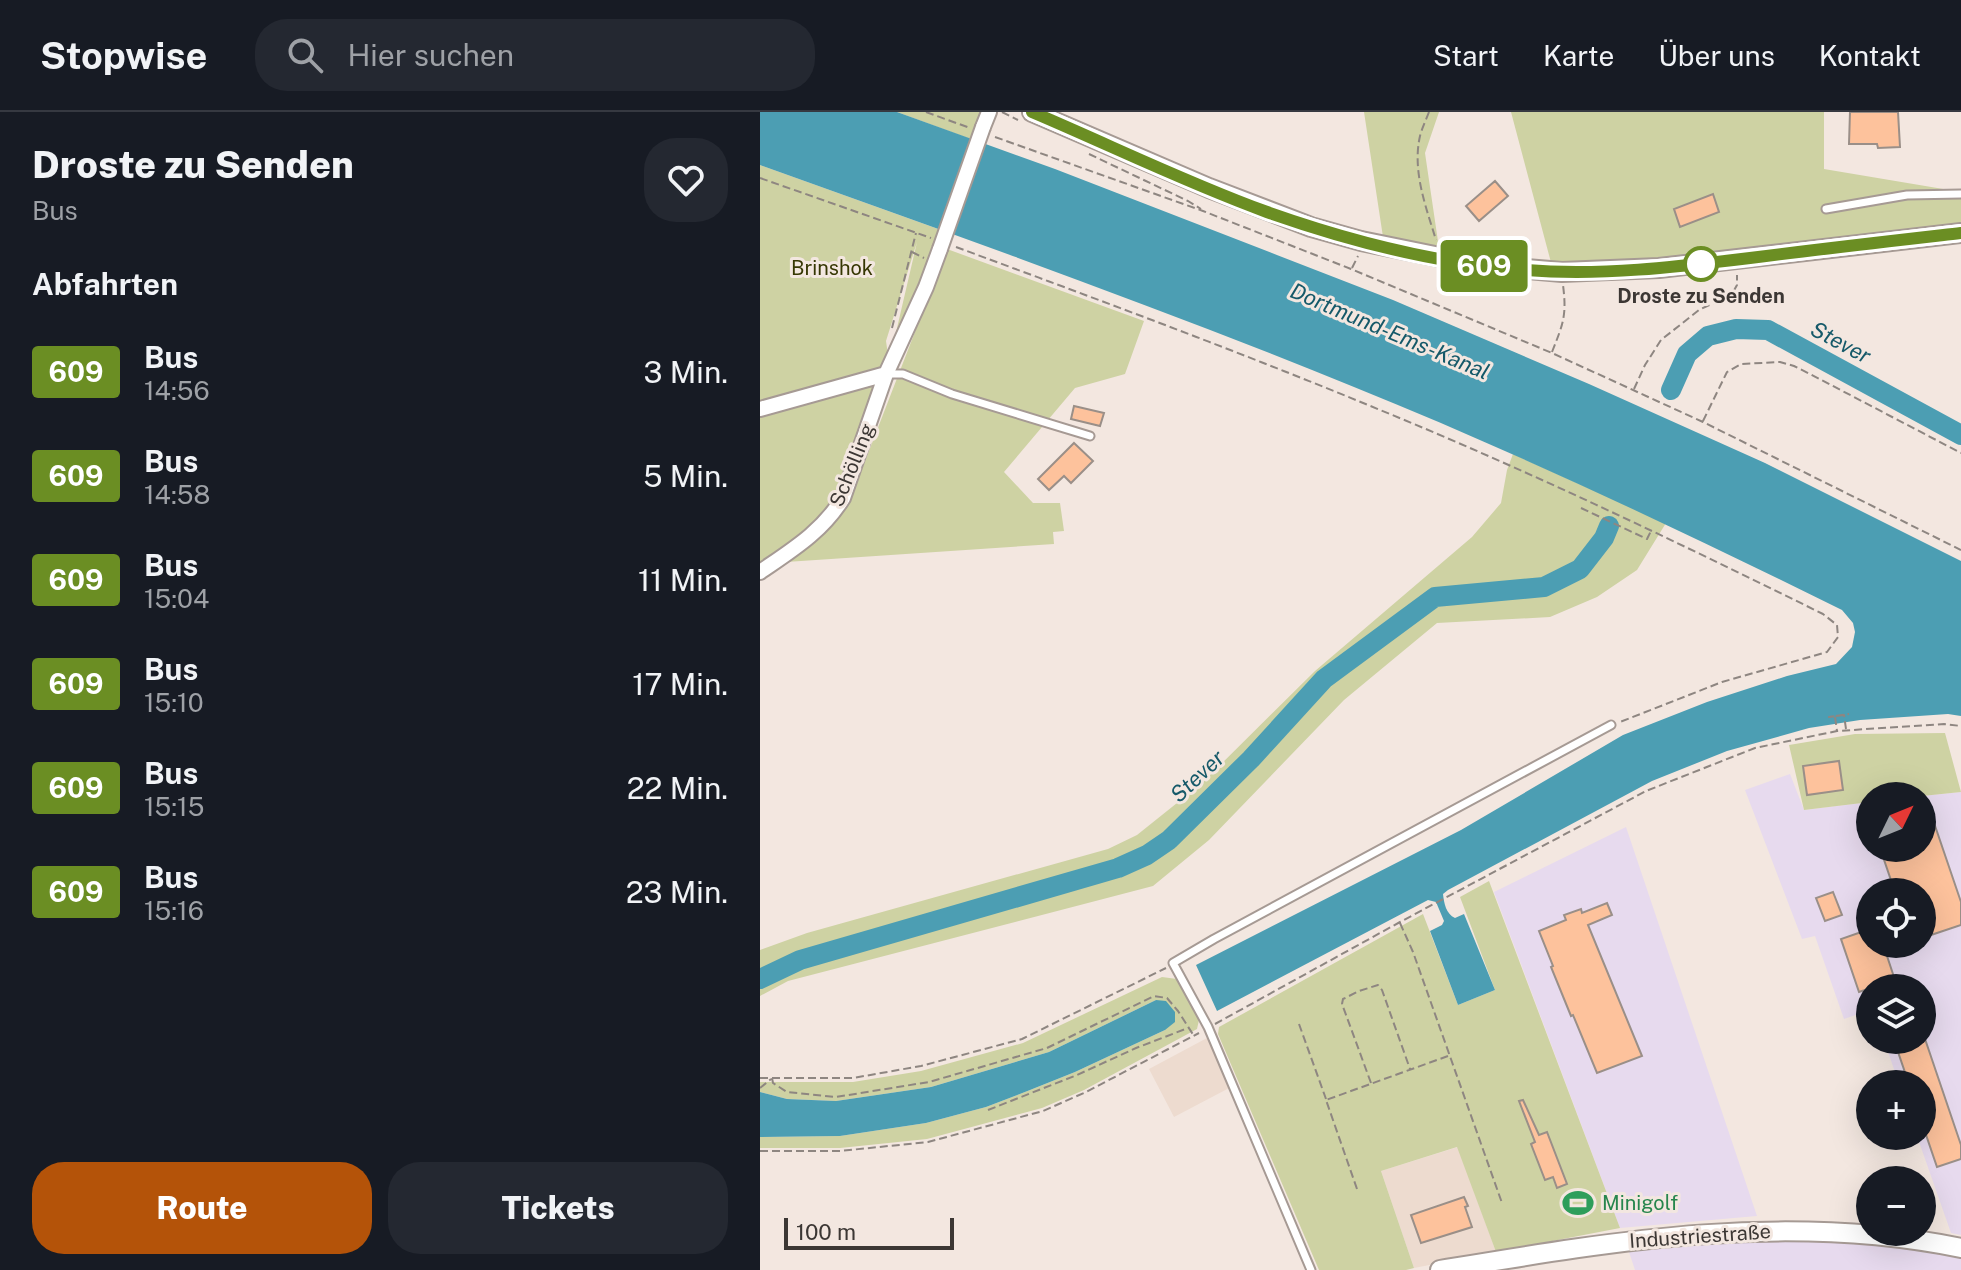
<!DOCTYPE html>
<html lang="de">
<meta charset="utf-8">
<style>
body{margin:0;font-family:"Public Sans",sans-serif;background:#242831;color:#f1f3f6;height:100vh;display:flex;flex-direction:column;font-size:30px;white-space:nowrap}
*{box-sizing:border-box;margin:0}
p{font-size:26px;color:#9ea1a6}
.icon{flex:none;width:44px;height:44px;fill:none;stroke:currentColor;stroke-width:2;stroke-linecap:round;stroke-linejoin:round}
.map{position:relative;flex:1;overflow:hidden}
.panel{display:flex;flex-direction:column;background:#171b24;width:760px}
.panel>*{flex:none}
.badge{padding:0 16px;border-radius:6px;font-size:28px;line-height:52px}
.needle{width:52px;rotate:47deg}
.tools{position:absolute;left:1096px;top:670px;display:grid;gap:16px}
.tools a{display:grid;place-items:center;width:80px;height:80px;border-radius:50%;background:#171b24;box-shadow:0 8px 32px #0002;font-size:40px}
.scale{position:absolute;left:24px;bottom:20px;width:170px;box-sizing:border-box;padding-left:8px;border:4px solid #3c3734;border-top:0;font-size:22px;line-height:28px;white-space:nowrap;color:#3c3734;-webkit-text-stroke:6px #f3e7e0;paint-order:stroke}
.map>.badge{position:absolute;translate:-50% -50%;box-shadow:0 0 0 4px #fff}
h2{padding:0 32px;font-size:30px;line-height:72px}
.round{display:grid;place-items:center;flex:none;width:84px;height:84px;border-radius:32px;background:#242831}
.headline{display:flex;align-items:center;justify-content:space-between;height:136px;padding:0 32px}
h1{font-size:38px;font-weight:800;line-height:60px}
.button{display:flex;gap:16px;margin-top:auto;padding:16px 32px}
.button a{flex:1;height:92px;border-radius:32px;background:#b45309;color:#fff;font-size:32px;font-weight:800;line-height:92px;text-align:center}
.button a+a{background:#242831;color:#f1f3f6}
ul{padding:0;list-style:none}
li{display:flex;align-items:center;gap:24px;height:104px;padding:0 32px}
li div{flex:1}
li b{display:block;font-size:30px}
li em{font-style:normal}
li .badge{min-width:88px;font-weight:700;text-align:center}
header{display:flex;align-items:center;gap:48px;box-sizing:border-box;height:112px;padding:0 40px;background:#171b24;border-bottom:2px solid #363941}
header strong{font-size:38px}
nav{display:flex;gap:44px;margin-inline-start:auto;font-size:28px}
.search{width:560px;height:72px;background:#242831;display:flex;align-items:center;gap:20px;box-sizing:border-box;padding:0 28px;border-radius:32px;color:#9ea1a6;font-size:30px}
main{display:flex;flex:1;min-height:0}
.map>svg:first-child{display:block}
</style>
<header>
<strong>Stopwise</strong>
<div class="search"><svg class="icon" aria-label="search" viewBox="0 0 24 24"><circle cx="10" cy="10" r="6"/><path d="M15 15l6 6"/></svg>Hier suchen</div>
<nav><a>Start</a><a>Karte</a><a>Über uns</a><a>Kontakt</a></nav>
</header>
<main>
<section class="panel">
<div class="headline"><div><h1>Droste zu Senden</h1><p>Bus</p></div><a class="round"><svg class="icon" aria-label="heart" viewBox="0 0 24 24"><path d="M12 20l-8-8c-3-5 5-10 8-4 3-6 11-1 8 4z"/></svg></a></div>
<h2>Abfahrten</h2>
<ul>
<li><span class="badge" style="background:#6b8e23;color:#fff">609</span><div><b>Bus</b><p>14:56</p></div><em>3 Min.</em></li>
<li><span class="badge" style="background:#6b8e23;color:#fff">609</span><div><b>Bus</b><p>14:58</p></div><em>5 Min.</em></li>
<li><span class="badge" style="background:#6b8e23;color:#fff">609</span><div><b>Bus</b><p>15:04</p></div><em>11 Min.</em></li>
<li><span class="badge" style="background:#6b8e23;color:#fff">609</span><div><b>Bus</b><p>15:10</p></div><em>17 Min.</em></li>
<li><span class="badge" style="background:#6b8e23;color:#fff">609</span><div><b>Bus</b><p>15:15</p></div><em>22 Min.</em></li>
<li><span class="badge" style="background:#6b8e23;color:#fff">609</span><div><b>Bus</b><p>15:16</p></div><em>23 Min.</em></li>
</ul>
<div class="button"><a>Route</a><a>Tickets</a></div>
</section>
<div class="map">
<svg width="1201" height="1158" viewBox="0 0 1201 1158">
<rect width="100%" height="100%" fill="#f3e7e0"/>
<path fill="#eddbcf" d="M447 926 473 974 414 1005 389 957Z
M698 1035 736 1140 654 1156 621 1059Z"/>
<path fill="#e7daee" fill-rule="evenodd" d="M1030 662 1044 698 1110 690V736H1162V684L1201 680V1123L1191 1121 1157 1024H1162V972H1139L1124 928H1162V876H1110V898L1084 907 1055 824 1042 827 985 678ZM1110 780H1162V832H1110Z
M866 715 997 1104 860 1116 734 780Z
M996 1125 1110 1129 1201 1141V1158H875L869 1140 931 1131Z"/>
<path fill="#ced2a3" d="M137 0H220L222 2 213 28Z
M604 0H679L665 41 680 143 623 125Z
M751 0H1064V57L1201 80V117L793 158Z
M0 53 181 118 135 230 134 229 157 130 126 229 129 250 119 258 0 291Z
M187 137 384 209 365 262 315 276 244 360 273 391H300L304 419 293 420 294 432 26 450C50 431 72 413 90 388Z
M111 269 121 275 70 401 0 457V304Z
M753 342 906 411 877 458 837 485 790 505 677 511 584 588 449 728 393 774 28 869 0 884V838L47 821 348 737 377 723 442 671 555 559 712 425 741 391 747 358Z
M1185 621 1201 680 1162 684H1110V690L1044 698 1029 633 1095 622Z
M729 769 860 1116 736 1140 697 1035 621 1059 654 1156 646 1158H559L458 922 459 915 663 802 698 893 735 878 700 785Z
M402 865 417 867 439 908 437 917 324 978 282 996 167 1027 80 1036H0V1025L80 1024 166 1011 226 995 270 978 315 960 405 918 396 888 289 940 171 975 76 989 27 987 0 980V970H93L161 959 263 931Z"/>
<path fill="#4c9eb3" d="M0 0H137L295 57 633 188 829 272 1005 351 1201 449V604L1188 602 1100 608 1049 616 967 639 892 669 688 778 683 782C684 791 686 802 695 806L704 802 735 878 698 893 670 819 682 813 684 809 676 790 668 788 457 899 436 853 701 718 863 623 947 590 1027 564 1076 552 1092 535 1095 520 1093 511 1082 498C922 419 760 342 594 275 398 195 199 124 0 53Z
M396 888 406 889 415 900V910L405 918 315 960 270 978 226 995 166 1011 80 1024 0 1025V980L27 987 76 989 171 975 289 940Z"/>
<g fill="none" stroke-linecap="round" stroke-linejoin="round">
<path stroke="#4c9eb3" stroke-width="20" d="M911 278 927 242 948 224 976 217 1008 218 1201 323
M0 867 40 848 358 756 387 743 409 728 491 647 564 567 675 485 784 475 820 457 844 426 849 414"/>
</g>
<path fill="#fdc29c" stroke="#9a8f88" stroke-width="2" d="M1090 0H1138L1140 35 1118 36 1117 32H1089Z
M735 69 748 84 719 109 706 94Z
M953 82 959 100 920 115 914 97Z
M314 294 344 301 340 314 311 307Z
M314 331 333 349 311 371 304 364 289 378 278 367Z
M1079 649 1083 678 1047 683 1043 654Z
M1171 702 1201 790V813L1162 826V780H1135L1120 736H1162V705Z
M1073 780 1082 803 1065 809 1056 786Z
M847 791 852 803 828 813 882 944 837 961 813 903 811 904 791 855 793 854 779 819 806 808 804 803 821 797 822 801Z
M1110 817V832H1123L1135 868 1099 880 1081 827Z
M1164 924 1201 1033V1047L1177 1055 1162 1011V972H1149L1136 934 1152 928H1162V925Z
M763 988 779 1023 787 1020 807 1072 797 1076 793 1065 785 1068 771 1032 775 1030 759 989Z
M704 1085 708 1094 705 1095 712 1115 661 1131 651 1103Z"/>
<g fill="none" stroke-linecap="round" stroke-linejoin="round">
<g stroke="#a69a94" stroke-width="11">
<path id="lane" d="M1066 97 1147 83 1201 82
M126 262H143L192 282 330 324
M551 1158 448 915 413 851 454 827 851 613"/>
</g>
<g stroke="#a69a94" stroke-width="18">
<path id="street" d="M223 15 229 0
M0 297 126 262
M0 460C32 438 62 420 83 386L126 262 166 175 180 137"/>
</g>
<g stroke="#a69a94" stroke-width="22">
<path id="secondary" d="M272 0 449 76 551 115 601 129 719 153 802 160 899 156 1201 121
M680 1158C855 1129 1024 1100 1201 1136"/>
</g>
<path stroke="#8e8681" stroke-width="2" stroke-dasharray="8 4" stroke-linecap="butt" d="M166 0 210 16
M242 0 258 8
M669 0C666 8 662 16 660 24 652 59 666 95 676 128
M235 25 443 99 591 157 792 241 943 310 1201 438
M329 42 428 89 441 97
M0 66 171 126
M196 135C334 186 472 237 608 293 763 356 913 428 1063 502L1077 513 1078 525 1067 540 962 570 860 610
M152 140 164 146
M592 156 598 144
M132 216 156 121
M792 240C803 212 807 204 803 173
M874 277 885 253 901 228 939 198 972 182 977 173V163
M943 309 967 260 981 252 1020 250 1034 254 1050 262 1201 341
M821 396 887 427 891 419
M1075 605 1077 619
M1086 617 1084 603 1069 605C1076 604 1082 603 1089 602
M640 811 653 840 742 1091
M455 912 640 810 886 679 995 636 1077 619 1184 612 1201 614
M539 912 566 987
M0 966H93L161 954 262 927 406 856
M12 966 13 971 27 980 76 985 169 970 287 936 394 884 407 886 418 899 434 924
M611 971 582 892 583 887 599 879 618 873 622 878 650 957
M0 976 11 967
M228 998 317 963 376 936 428 916
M0 1039H80L168 1030 283 999 326 980 439 921
M597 1077 566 988 688 944"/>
<use href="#lane" stroke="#fff" stroke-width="7"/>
<use href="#street" stroke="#fff" stroke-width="14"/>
<use href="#secondary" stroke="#fff" stroke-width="18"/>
<g stroke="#a69a94" stroke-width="18" stroke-linecap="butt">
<path id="street-bridge" d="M180 137 223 15"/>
</g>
<use href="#street-bridge" stroke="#fff" stroke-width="14"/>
</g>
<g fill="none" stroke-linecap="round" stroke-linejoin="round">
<g stroke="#fff" stroke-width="18">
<path id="line" d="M272 0C350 33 427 71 507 100 589 129 678 152 766 158 841 164 916 155 990 146 1060 137 1131 129 1201 121"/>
</g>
<use href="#line" stroke="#6b8e23" stroke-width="12"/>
</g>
<defs>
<g id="stadium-bare" transform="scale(2.4)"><path d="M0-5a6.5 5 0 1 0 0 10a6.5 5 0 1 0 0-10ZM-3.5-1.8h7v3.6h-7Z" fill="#2e9e5b" stroke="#f3e7e0" stroke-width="2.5" paint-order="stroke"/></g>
</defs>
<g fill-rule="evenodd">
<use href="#stadium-bare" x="818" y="1091"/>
</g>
<circle fill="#fff" stroke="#6b8e23" stroke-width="4" cx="941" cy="152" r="16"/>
<g text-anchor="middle" stroke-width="6" stroke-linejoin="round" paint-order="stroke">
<g font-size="20" fill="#363703" stroke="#f3e7e0">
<text x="72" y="163">Brinshok</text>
</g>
<g font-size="20" font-weight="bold" fill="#3c3734" stroke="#f3e7e0">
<text x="941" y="191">Droste zu Senden</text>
</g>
<g font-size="20" fill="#3c3734" stroke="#f3e7e0">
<text transform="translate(92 353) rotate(-68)" y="7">Schölling</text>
<text transform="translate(940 1124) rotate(-4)" y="7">Industriestraße</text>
</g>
<g font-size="20" fill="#27864d" stroke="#f3e7e0" text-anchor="start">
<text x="842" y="1098">Minigolf</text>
</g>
<g font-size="22" font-style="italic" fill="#155969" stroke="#f3e7e0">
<text transform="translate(630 219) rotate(23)" y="8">Dortmund-Ems-Kanal</text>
<text transform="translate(1081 230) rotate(28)" y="8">Stever</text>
<text transform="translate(437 664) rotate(-43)" y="8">Stever</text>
</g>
</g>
</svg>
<div class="tools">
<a><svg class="needle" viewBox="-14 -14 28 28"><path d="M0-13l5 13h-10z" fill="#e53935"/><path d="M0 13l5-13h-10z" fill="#9ea1a6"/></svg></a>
<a><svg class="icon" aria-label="locate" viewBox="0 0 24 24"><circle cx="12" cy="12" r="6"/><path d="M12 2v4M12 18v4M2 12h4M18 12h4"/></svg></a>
<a><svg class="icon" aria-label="layers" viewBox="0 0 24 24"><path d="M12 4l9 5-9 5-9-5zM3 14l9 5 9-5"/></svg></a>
<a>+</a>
<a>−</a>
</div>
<div class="scale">100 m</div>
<b class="badge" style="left:724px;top:154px;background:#6b8e23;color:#fff">609</b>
</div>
</main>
